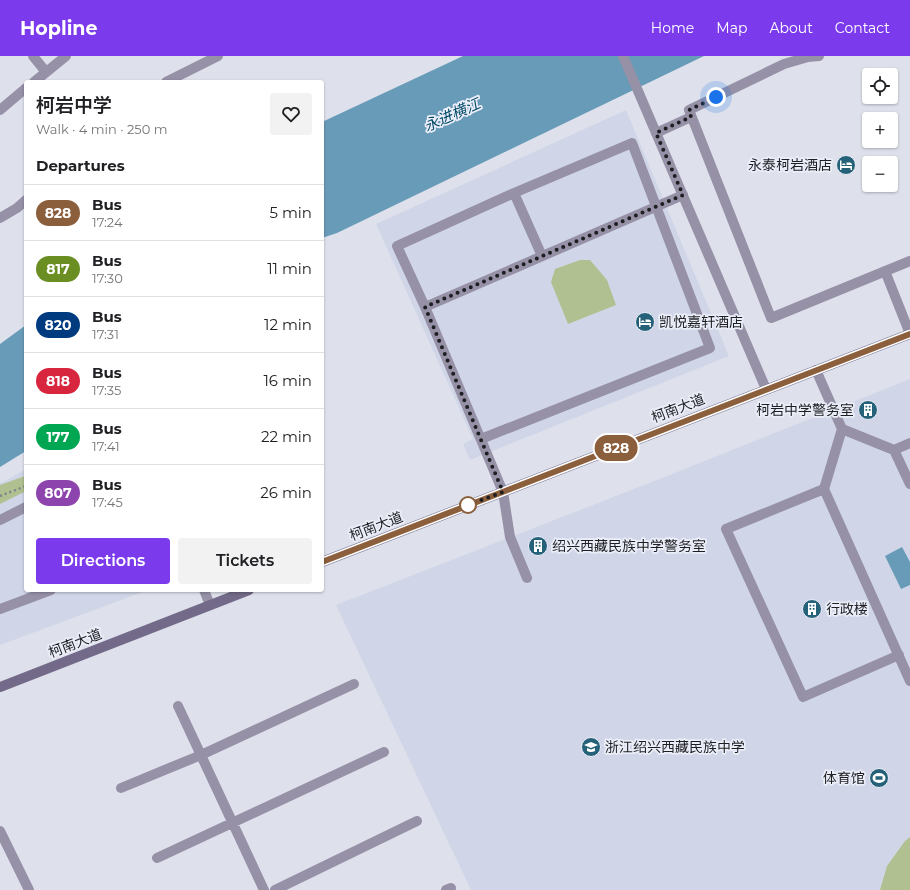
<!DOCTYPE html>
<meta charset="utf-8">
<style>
body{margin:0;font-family:Montserrat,"Noto Sans SC",sans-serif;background:#f2f2f2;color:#202124;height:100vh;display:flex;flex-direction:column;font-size:15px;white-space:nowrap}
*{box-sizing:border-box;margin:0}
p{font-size:13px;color:#757577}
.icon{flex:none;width:22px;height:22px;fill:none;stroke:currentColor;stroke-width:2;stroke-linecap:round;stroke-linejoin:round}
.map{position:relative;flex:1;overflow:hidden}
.details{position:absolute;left:24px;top:24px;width:300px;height:512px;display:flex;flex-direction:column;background:#fff;border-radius:4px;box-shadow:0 1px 3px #0004}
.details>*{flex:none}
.badge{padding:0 8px;border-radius:13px;font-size:14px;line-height:26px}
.buttons{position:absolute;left:862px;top:12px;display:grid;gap:8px}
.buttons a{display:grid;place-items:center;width:36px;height:36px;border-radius:4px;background:#fff;box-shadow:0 1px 3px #0004;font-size:20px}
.you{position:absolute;width:20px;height:20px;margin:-10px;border:3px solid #fff;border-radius:50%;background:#1a73e8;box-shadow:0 0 0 6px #1a73e833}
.map>.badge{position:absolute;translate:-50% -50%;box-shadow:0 0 0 2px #fff}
h2{padding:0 12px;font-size:15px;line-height:36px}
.round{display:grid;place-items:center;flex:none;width:42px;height:42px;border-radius:4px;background:#f2f2f2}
.summary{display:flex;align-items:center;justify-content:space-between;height:68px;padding:0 12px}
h1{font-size:19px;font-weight:600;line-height:30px}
.action{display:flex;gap:8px;margin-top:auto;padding:8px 12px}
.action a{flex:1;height:46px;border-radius:4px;background:#7c3aed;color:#fff;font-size:16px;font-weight:600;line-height:46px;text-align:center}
.action a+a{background:#f2f2f2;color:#202124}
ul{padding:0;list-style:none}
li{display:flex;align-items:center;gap:12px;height:56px;padding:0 12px;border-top:1px solid #e0e0e0}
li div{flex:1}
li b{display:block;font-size:15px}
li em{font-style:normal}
li .badge{min-width:44px;font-weight:700;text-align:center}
header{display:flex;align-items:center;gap:24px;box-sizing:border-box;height:56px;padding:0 20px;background:#7c3aed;color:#fff}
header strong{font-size:19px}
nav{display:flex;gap:22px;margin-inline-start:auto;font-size:14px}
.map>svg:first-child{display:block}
</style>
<header>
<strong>Hopline</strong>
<nav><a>Home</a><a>Map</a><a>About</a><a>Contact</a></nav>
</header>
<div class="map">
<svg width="910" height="834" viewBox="0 0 910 834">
<rect width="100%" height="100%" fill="#dee1ec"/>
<path fill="#d0d6e7" d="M626 54 729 300 470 404 463 388 473 383 376 168Z
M910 323V834H471L336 549 657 424Z
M26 413V534H148L0 589V427L7 424Z"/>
<path fill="#b0c090" d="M580 204H590L607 224 616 249 568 268 551 226 555 213Z
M25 420 26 435 0 448V429Z
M910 781V834H880L887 810 905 785Z"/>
<path fill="#689bb8" d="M463 0H704L337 177 322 182V66Z
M26 269V395L0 411V288Z
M902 491 910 506V529L901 533 885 500Z"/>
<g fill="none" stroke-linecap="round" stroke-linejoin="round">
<path stroke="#80828a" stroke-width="2.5" stroke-dasharray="2 3" stroke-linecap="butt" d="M0 440 26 430"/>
<path stroke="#9691a6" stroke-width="10" d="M33 0 46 16
M819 0 808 1 784 8 689 54 771 262 910 205
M34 26 66 0
M166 26 218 0
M0 54 26 32
M656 77 691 61
M514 137 542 200
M0 162 17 152 26 144
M885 215 910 278
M425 251 683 139
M816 314 842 373 824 433 910 625
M842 373 894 394 910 428
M481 383 710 292 632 87 514 137 397 190 425 251 503 436 510 481 527 522
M894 394 910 387
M824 433 726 473 803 641 899 599
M0 464 26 451
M204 534 210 549
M0 553 51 534
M178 650 264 834
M121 732 201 699 354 628
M0 775 29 834
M157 802 384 696
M275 834 417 765
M446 834 451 832"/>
<path stroke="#9691a6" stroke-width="10" d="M623 0 766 333"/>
<path stroke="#726a88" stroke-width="10" d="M322 506 910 278
M0 631 249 534"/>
</g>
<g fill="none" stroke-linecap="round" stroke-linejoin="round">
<g stroke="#fff" stroke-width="9">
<path id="line" d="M322 506 910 278"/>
</g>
<use href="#line" stroke="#8b5e3c" stroke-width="6"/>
<path stroke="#1e1f23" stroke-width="4" stroke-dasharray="0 7.2" d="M468 449 503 436 425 251 683 139 656 77 691 61 689 54 716 41"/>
</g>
<defs>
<g id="hotel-disc" transform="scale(1)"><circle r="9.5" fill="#256178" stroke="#ebeef9"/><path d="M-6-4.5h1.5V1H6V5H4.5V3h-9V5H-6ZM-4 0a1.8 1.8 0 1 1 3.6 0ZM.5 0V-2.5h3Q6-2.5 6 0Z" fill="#fff"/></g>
<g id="building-disc" transform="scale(1)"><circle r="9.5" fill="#256178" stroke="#ebeef9"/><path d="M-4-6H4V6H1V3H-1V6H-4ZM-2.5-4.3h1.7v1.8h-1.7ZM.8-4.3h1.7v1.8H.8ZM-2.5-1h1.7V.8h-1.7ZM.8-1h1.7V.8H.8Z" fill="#fff"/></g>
<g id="school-disc" transform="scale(1)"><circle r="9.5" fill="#256178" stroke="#ebeef9"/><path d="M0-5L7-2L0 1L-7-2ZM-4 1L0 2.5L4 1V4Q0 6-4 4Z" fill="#fff"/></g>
<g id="stadium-disc" transform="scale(1)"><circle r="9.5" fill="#256178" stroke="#ebeef9"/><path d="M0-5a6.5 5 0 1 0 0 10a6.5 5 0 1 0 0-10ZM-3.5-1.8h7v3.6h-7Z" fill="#fff"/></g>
</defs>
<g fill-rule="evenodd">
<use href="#hotel-disc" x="846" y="109"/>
<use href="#hotel-disc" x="645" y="266"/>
<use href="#building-disc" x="868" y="354"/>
<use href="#building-disc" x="538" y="490"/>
<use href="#building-disc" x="812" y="553"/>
<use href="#school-disc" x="591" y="691"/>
<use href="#stadium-disc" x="879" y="722"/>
</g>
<circle fill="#fff" stroke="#8b5e3c" stroke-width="2" cx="468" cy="449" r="8"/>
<g text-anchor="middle" stroke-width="3.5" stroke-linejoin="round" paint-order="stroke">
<g font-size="14" fill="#1e1f23" stroke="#ebeef9" text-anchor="start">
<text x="832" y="114" text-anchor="end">永泰柯岩酒店</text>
<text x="659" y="271">凯悦嘉轩酒店</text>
<text x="854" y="359" text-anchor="end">柯岩中学警务室</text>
<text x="552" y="495">绍兴西藏民族中学警务室</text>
<text x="826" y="558">行政楼</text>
<text x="605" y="696">浙江绍兴西藏民族中学</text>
<text x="865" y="727" text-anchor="end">体育馆</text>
</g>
<g font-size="14" fill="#1e1f23" stroke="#ebeef9">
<text transform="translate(678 352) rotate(-21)" y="5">柯南大道</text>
<text transform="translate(376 470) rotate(-21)" y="5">柯南大道</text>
<text transform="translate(75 587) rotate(-21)" y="5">柯南大道</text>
</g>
<g font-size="15" font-style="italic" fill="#034b68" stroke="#ebeef9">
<text transform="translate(452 59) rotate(-24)" y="5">永进横江</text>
</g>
</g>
</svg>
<div class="buttons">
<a><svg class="icon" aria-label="locate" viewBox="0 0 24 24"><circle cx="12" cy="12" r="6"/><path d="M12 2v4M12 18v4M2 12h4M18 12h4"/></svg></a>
<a>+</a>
<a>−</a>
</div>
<div class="you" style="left:716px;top:41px"></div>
<b class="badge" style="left:616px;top:392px;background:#8b5e3c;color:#fff">828</b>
<section class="details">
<div class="summary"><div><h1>柯岩中学</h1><p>Walk · 4 min · 250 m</p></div><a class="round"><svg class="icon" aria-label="heart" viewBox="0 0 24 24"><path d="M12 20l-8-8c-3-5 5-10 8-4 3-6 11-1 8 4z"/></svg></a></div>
<h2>Departures</h2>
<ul>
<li><span class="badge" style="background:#8b5e3c;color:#fff">828</span><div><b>Bus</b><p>17:24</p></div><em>5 min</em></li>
<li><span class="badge" style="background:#6b8e23;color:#fff">817</span><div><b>Bus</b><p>17:30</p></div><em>11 min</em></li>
<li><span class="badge" style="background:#003b80;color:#fff">820</span><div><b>Bus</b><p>17:31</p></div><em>12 min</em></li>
<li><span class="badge" style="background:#d7263d;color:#fff">818</span><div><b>Bus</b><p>17:35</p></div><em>16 min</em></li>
<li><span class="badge" style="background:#00a651;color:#fff">177</span><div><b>Bus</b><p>17:41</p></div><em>22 min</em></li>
<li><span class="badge" style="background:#8e44ad;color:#fff">807</span><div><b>Bus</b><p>17:45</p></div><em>26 min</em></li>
</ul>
<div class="action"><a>Directions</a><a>Tickets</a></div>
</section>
</div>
